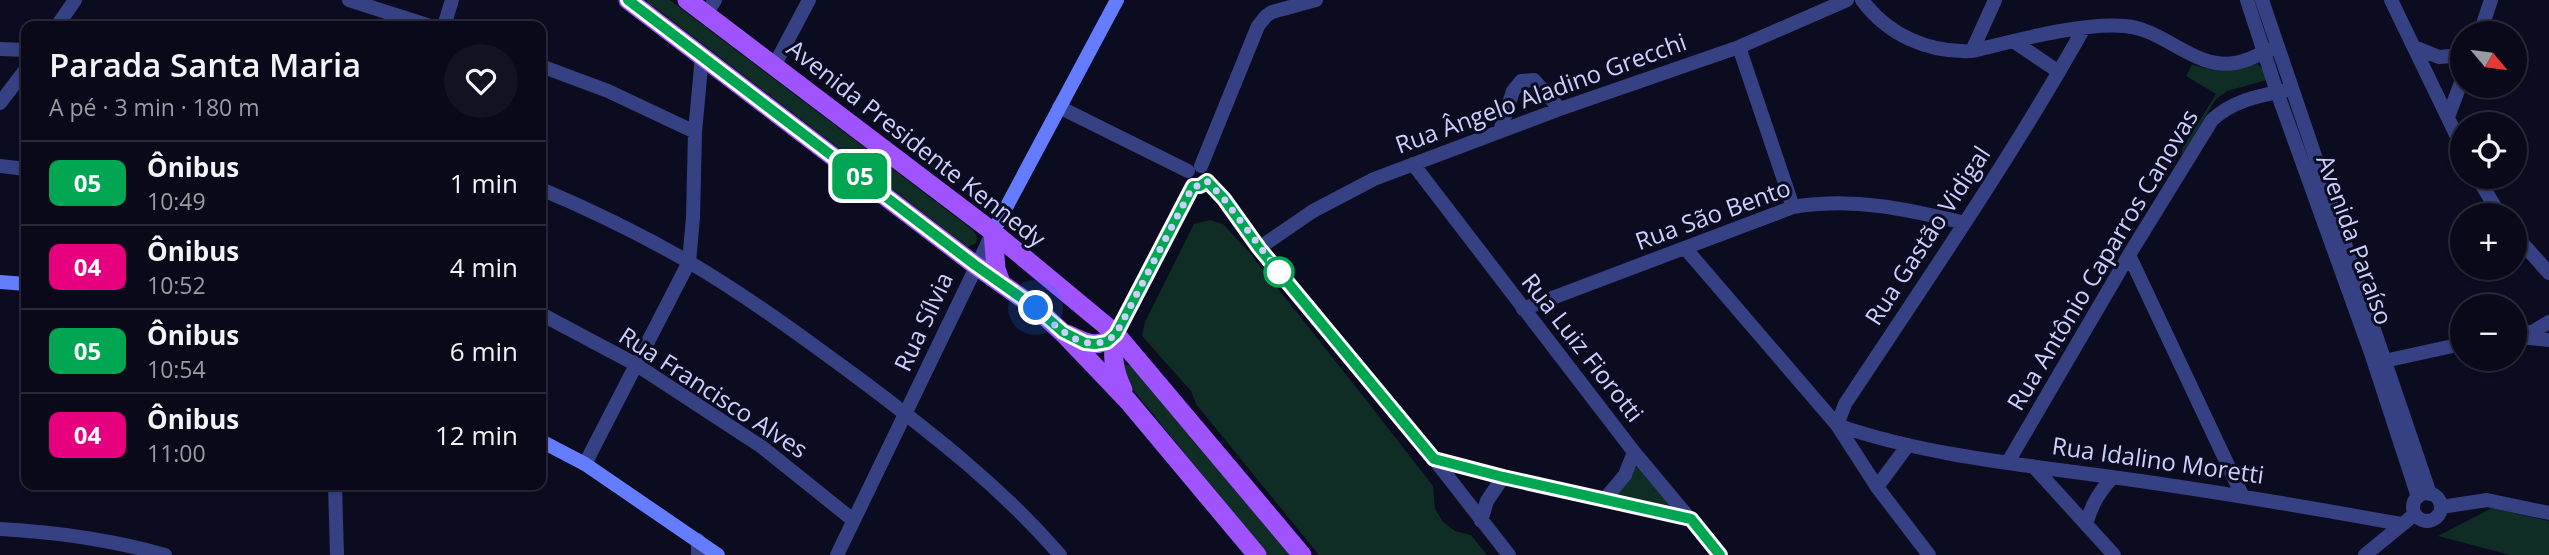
<!DOCTYPE html>
<html lang="pt">
<meta charset="utf-8">
<style>
body{margin:0;font-family:"Open Sans",sans-serif;background:#121222;color:#f1f3f6;height:100vh;display:flex;flex-direction:column;font-size:26px;white-space:nowrap}
*{box-sizing:border-box;margin:0}
p{font-size:23px;color:#999aa2}
.icon{flex:none;width:38px;height:38px;fill:none;stroke:currentColor;stroke-width:2;stroke-linecap:round;stroke-linejoin:round}
.map{position:relative;flex:1;overflow:hidden}
.details{position:absolute;left:21px;top:21px;width:525px;height:469px;display:flex;flex-direction:column;background:#090919;border-radius:14px;box-shadow:0 2px 5px #0004,0 0 0 2px #292a38}
.details>*{flex:none}
.badge{padding:0 14px;border-radius:10px;font-size:24px;line-height:46px}
.needle{width:46px;rotate:119deg}
.tools{position:absolute;left:2450px;top:21px;display:grid;gap:14px}
.tools a{display:grid;place-items:center;width:77px;height:77px;border-radius:50%;background:#090919;box-shadow:0 2px 5px #0004,0 0 0 2px #292a38;font-size:35px}
.you{position:absolute;width:35px;height:35px;margin:-18px;border:5px solid #fff;border-radius:50%;background:#1a73e8;box-shadow:0 0 0 10px #1a73e833}
.map>.badge{position:absolute;translate:-50% -50%;box-shadow:0 0 0 4px #fff}
.round{display:grid;place-items:center;flex:none;width:74px;height:74px;border-radius:37px;background:#121222}
.head{display:flex;align-items:center;justify-content:space-between;height:119px;padding:0 28px}
h1{font-size:33px;font-weight:600;line-height:52px}
ul{padding:0;list-style:none}
li{display:flex;align-items:center;gap:21px;height:84px;padding:0 28px;border-top:2px solid #292a38}
li div{flex:1}
li b{display:block;font-size:26px}
li em{font-style:normal}
li .badge{min-width:77px;font-weight:700;text-align:center}
.map>svg:first-child{display:block}
</style>
<div class="map">
<svg width="2549" height="555" viewBox="0 0 2549 555">
<rect width="100%" height="100%" fill="#0c0c21"/>
<path fill="#0f2c25" d="M645 0H670L973 230 977 237 976 243 968 247Z
M2257 64 2266 72 2267 80 2227 91 2216 99 2182 155V149L2216 94 2186 76 2192 65 2214 70Z
M1210 220 1223 224 1248 251 1363 396 1433 486 1435 509 1443 522 1455 531 1471 535 1487 555H1319L1196 404 1191 391 1142 336 1145 322 1194 224Z
M1120 365H1129L1137 371 1294 555H1267L1122 376Z
M1638 465 1676 513 1615 498Z
M2492 508 2549 521V555H2510L2438 536Z"/>
<g fill="none" stroke-linecap="round" stroke-linejoin="round">
<path stroke="#354182" stroke-width="14" d="M349 0 430 26
M1862 0C1888 35 1928 53 1972 51 2014 41 2083 22 2125 26 2164 29 2195 70 2235 63 2249 61 2261 53 2274 48
M2391 0 2462 147
M706 14 715 0
M2084 28C2011 158 1927 280 1845 404L1837 425C1926 456 2026 465 2119 478 2213 491 2307 507 2401 524
M2480 33 2491 0
M2013 41 2059 72
M1739 47 1793 207
M2414 47 2439 57 2462 55
M0 49 26 50
M1972 51 1995 0
M541 66 608 91 695 132
M774 66 809 0
M2448 117 2462 80
M1500 131 1513 91 1521 81 1534 80 1560 109
M1413 164 1634 452 1720 555
M0 166 26 169
M2477 177 2500 215
M541 189C591 210 642 235 689 262 750 298 808 341 865 383 934 435 1003 489 1060 555
M2515 235 2549 273
M1259 248 1313 211 1374 179 1560 109 1739 47 1847 0
M1685 248 1837 425 1877 487 1929 555
M2129 255 2242 495
M1523 309 1793 207C1854 197 1906 209 1965 223
M541 314 635 364 762 447 853 520
M2515 336 2534 331 2549 322
M2520 337 2549 340
M2375 363 2462 344
M1434 459 1503 477 1691 519
M2008 462 2129 255 2212 120C2234 100 2258 96 2288 90
M585 464 689 262 693 218 695 132 702 56
M2033 466 2114 555
M1877 487 1908 445
M1604 500 1625 475 1634 452
M2086 524C2092 504 2099 492 2113 477
M698 555V540"/>
<path stroke="#354182" stroke-width="14" d="M2247 0 2277 92 2372 356 2418 497
M2262 0 2430 494
M57 26 75 0
M444 26 452 0
M0 103 26 69
M1059 107 1188 171
M1201 166 1258 26 1266 16 1272 12 1316 0
M1207 181 1224 199 1259 248 1434 459 1509 555
M1116 334 1193 186
M335 485 337 555
M2413 507a14 14 0 1 1 28 0a14 14 0 1 1-28 0Z
M2441 507 2487 500 2549 513
M1481 521 1487 501 1503 477
M0 529C56 532 112 540 165 555
M837 555 993 232
M2365 555 2415 514"/>
<path stroke="#647cff" stroke-width="14" d="M993 232 1117 0
M0 282 26 284
M541 441 585 464 718 555"/>
<path stroke="#9f54ff" stroke-width="19" d="M628 0 975 265 1036 308 1063 333 1128 401 1257 555
M687 0 993 232 1116 334 1302 555
M993 232 996 269 1001 283
M1067 334C1087 344 1098 350 1116 334
M1116 334C1111 356 1114 371 1123 390"/>
</g>
<g fill="none" stroke-linecap="round" stroke-linejoin="round">
<g stroke="#fff" stroke-width="16">
<path id="line" d="M628 0 975 265 1036 308 1063 332 1085 343 1095 344 1107 342 1116 334 1193 186H1200L1207 181 1224 199 1259 248 1434 459 1503 477 1691 519 1720 555"/>
</g>
<use href="#line" stroke="#00a651" stroke-width="10"/>
<path stroke="#cdd0ff" stroke-width="7" stroke-dasharray="0 12.6" d="M1036 308C1058 328 1087 359 1116 334L1193 186H1200L1207 181 1224 199 1279 272"/>
</g>
<circle fill="#fff" stroke="#00a651" stroke-width="3.5" cx="1279" cy="272" r="14"/>
<g text-anchor="middle" stroke-width="6" stroke-linejoin="round" paint-order="stroke">
<g font-size="24" fill="#cdd0ff" stroke="#0c0c21">
<text transform="translate(1541 94) rotate(-20)" y="8">Rua Ângelo Aladino Grecchi</text>
<text transform="translate(916 144) rotate(38)" y="8">Avenida Presidente Kennedy</text>
<text transform="translate(1713 215) rotate(-20)" y="8">Rua São Bento</text>
<text transform="translate(1928 236) rotate(-57)" y="8">Rua Gastão Vidigal</text>
<text transform="translate(2354 240) rotate(70)" y="8">Avenida Paraíso</text>
<text transform="translate(2103 260) rotate(-59)" y="8">Rua Antônio Caparros Canovas</text>
<text transform="translate(924 322) rotate(-65)" y="8">Rua Sílvia</text>
<text transform="translate(1582 348) rotate(52)" y="8">Rua Luiz Fiorotti</text>
<text transform="translate(713 393) rotate(33)" y="8">Rua Francisco Alves</text>
<text transform="translate(2158 461) rotate(8)" y="8">Rua Idalino Moretti</text>
</g>
</g>
</svg>
<div class="tools">
<a><svg class="needle" viewBox="-14 -14 28 28"><path d="M0-13l5 13h-10z" fill="#e53935"/><path d="M0 13l5-13h-10z" fill="#999aa2"/></svg></a>
<a><svg class="icon" aria-label="locate" viewBox="0 0 24 24"><circle cx="12" cy="12" r="6"/><path d="M12 2v4M12 18v4M2 12h4M18 12h4"/></svg></a>
<a>+</a>
<a>−</a>
</div>
<div class="you" style="left:1036px;top:308px"></div>
<b class="badge" style="left:860px;top:176px;background:#00a651;color:#fff">05</b>
<section class="details">
<div class="head"><div><h1>Parada Santa Maria</h1><p>A pé · 3 min · 180 m</p></div><a class="round"><svg class="icon" aria-label="heart" viewBox="0 0 24 24"><path d="M12 20l-8-8c-3-5 5-10 8-4 3-6 11-1 8 4z"/></svg></a></div>
<ul>
<li><span class="badge" style="background:#00a651;color:#fff">05</span><div><b>Ônibus</b><p>10:49</p></div><em>1 min</em></li>
<li><span class="badge" style="background:#e6007e;color:#fff">04</span><div><b>Ônibus</b><p>10:52</p></div><em>4 min</em></li>
<li><span class="badge" style="background:#00a651;color:#fff">05</span><div><b>Ônibus</b><p>10:54</p></div><em>6 min</em></li>
<li><span class="badge" style="background:#e6007e;color:#fff">04</span><div><b>Ônibus</b><p>11:00</p></div><em>12 min</em></li>
</ul>
</section>
</div>
